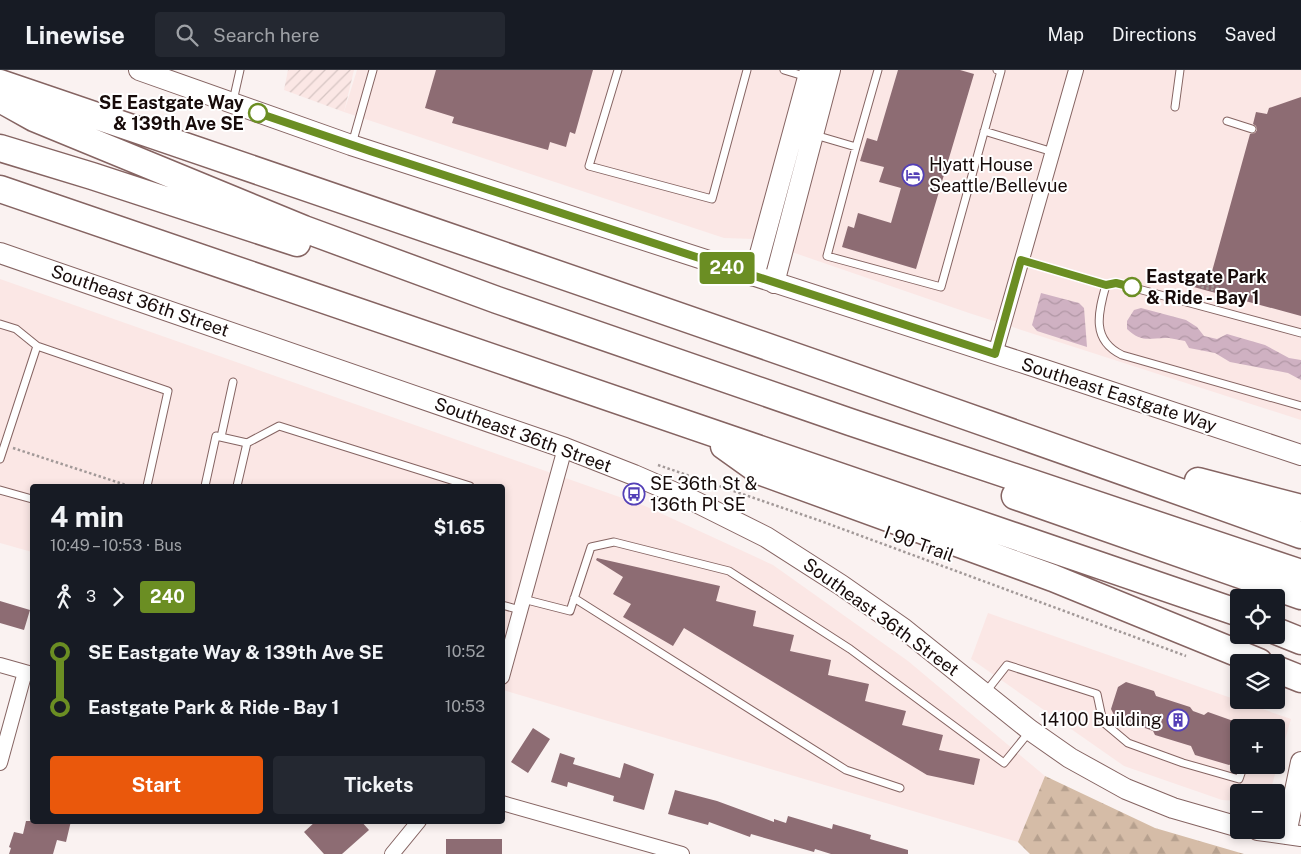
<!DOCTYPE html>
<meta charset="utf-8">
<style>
body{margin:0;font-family:"Public Sans",sans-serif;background:#242831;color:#f1f3f6;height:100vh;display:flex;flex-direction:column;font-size:19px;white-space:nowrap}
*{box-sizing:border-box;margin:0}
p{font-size:16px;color:#9ea1a6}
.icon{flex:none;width:28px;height:28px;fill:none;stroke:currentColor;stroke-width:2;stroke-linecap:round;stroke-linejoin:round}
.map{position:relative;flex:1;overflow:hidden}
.sheet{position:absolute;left:30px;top:414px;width:475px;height:340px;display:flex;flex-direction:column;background:#171b24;border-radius:5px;box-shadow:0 2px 8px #0003}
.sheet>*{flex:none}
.badge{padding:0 10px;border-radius:4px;font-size:18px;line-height:32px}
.fabs{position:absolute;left:1230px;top:519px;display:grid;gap:10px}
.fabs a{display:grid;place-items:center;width:55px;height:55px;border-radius:5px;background:#171b24;box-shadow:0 2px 8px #0003;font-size:25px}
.map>.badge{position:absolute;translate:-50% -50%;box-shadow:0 0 0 2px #fff}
.legs{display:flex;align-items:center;gap:8px;height:55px;padding:0 20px;font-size:16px}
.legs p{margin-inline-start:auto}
.headline{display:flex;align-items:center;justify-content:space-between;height:85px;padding:0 20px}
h1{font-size:28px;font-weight:700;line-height:38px}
.button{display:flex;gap:10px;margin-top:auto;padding:10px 20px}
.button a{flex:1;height:58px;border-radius:5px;background:#ea580c;color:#fff;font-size:20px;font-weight:700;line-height:58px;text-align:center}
.button a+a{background:#242831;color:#f1f3f6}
ul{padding:0 20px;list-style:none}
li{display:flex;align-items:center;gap:18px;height:55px;font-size:19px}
li i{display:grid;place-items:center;width:8px;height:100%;margin:0 6px;background:currentColor}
li i::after{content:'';width:12px;height:12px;margin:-6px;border:4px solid;border-radius:50%;background:#171b24}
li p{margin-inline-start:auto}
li:first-child i{background:linear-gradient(#0000 50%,currentColor 0)}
li:last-child i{background:linear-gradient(currentColor 50%,#0000 0)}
header{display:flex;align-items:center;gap:30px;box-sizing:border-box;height:70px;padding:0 25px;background:#171b24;border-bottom:1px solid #363941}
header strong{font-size:24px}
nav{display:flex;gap:28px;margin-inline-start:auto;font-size:18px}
.search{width:350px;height:45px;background:#242831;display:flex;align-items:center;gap:12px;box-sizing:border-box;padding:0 18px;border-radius:5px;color:#9ea1a6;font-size:19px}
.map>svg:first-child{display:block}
</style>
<header>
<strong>Linewise</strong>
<div class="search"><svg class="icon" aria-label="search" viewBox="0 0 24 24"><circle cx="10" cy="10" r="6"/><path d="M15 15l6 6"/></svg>Search here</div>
<nav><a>Map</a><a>Directions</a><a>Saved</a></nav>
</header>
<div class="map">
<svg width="1301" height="784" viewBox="0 0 1301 784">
<defs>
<pattern id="industrial-furrows" width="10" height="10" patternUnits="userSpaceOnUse" patternTransform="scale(1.25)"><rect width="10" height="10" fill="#fbe7e5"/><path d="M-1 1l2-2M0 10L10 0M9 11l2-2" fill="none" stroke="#d6c5c3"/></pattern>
<pattern id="forest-firs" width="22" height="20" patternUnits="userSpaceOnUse" patternTransform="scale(1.25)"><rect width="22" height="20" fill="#d5bca7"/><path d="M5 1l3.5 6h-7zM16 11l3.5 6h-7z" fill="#b6a08e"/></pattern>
<pattern id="water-waves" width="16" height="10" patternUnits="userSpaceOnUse" patternTransform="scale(1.25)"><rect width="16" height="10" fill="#cfb1c2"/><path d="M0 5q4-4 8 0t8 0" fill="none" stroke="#b197a5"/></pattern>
</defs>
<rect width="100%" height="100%" fill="#faf2f1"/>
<path fill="#fbe7e5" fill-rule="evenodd" d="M357 0H1301V350L969 243 754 169 724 168 344 42Z
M0 209 645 436 773 495 908 591 1045 706 1018 772 503 620 502 416H32V482L0 473Z
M988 543 1291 649 1270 722H1239V731L1222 730 1124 696 971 589ZM1239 658H1276V695H1239Z"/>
<path fill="url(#industrial-furrows)" d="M288 0H354L344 42 284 20Z"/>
<path fill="url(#forest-firs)" d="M1045 706 1155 758 1244 784H1030L1018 772Z"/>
<path fill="url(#water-waves)" d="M1041 223 1079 233 1084 238 1087 277 1037 261 1032 255Z
M1141 238 1186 250 1197 257 1204 266 1217 269 1227 264 1265 275 1289 288 1301 290V310L1288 303 1230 292 1215 283 1189 278 1185 271C1180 270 1174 269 1169 268 1150 267 1143 274 1127 259V251L1134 240Z"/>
<path fill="#8d6c73" d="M436 0H593L575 64 570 62 566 77 550 72 548 80 452 53 454 47 425 38Z
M898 0H960L974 4 916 199 842 177 848 156 854 158 858 143 891 153 901 118 879 112 884 97 860 91 867 68 877 71Z
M1301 27V246L1190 216 1194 201 1211 205 1250 64 1255 63 1257 60 1256 56 1253 54 1256 42 1267 44 1269 38Z
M597 488 720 516 716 531 756 541 753 556 794 565 790 581 831 590 828 605 869 614 865 631 906 641 902 655 943 665 939 680 980 689 974 715 927 705 684 558 673 576 623 547 631 534 613 524 623 507 596 490Z
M0 531 30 540 24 560 0 553Z
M1126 612 1154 621 1156 626 1190 637 1193 641 1204 645 1208 642 1239 653V686L1237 692 1229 695 1195 685 1191 676 1155 665 1153 661 1115 647 1111 639 1118 617Z
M533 658 550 669 528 703 511 692Z
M560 683 575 688 573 694 620 708 624 693 654 704 644 740 613 731 614 726 568 712 567 717 551 712Z
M675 720 717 731 774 752V749L786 753 788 746 832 759 833 754 871 765 870 769 908 780V784H831L815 779 814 782 751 764 750 767 709 752 708 755 668 744Z
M26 751H71L66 772 57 770 53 784H9L11 778 9 777 14 762 23 764Z
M316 751H361L369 760 342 784H324L304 762Z
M446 769H502V784H446Z"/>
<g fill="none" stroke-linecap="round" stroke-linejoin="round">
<g stroke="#856462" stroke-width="9">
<path id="lane" d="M618 0 589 96 712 129 747 0
M784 0 807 7
M878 0 856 77 827 186 941 217 1001 1 997 0
M233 31 240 0
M1175 37 1180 0
M1227 51 1252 59
M984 61 1053 82
M815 65 856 77
M352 74 373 0
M1021 190 1106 215 1116 213 1301 263
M1106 215C1098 243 1091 270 1122 285L1301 336
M0 254 16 259 37 276 168 321 147 416
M221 367 233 312
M0 389 37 276
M205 416 216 366 247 373 279 356 470 416
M237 416 247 373
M0 420 32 429
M574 528 846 700 900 718
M523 529 570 541 591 477 614 472 729 501 850 579 1004 693 1030 661
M502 535 520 540
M985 623 1007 595 1097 624 1103 652 1128 673 1183 693 1239 709 1244 695"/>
</g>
<g stroke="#856462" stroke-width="16">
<path id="street" d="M995 284 1076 0
M0 595 32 604
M502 607 565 378
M0 693 25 602
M502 733 682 784
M392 784 419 751"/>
</g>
<g stroke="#856462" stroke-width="22">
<path id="secondary" d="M139 0 351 75 1036 297 1301 385
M0 183 565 378 634 405 696 432 766 467 841 515 904 559 1030 660 1070 688 1126 719 1173 738 1239 757
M754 206 810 0
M774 213 830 0
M1258 760 1301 766
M1286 764 1301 692"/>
</g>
<g stroke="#856462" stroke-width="29">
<path id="highway" d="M0 13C435 161 869 310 1301 465
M0 29 34 48 304 159 497 230 850 352 1301 503
M0 78 92 106 297 173
M0 119 1239 543
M724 376 759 401 1053 508 1259 592
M1198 411 1301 438
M1015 426 1301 526
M1276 561 1301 571
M1276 599 1301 609"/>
</g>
<path stroke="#a29998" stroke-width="2.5" stroke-dasharray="2.5 2.5" stroke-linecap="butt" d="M1223 223 1199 216 1200 213 1229 221
M13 378 126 415
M658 395 818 450 1186 586"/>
<use href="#lane" stroke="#fff" stroke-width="7"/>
<use href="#street" stroke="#fff" stroke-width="14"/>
<use href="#secondary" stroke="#fff" stroke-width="20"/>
<use href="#highway" stroke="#fff" stroke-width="26"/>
</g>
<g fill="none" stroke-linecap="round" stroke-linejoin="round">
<g stroke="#fff" stroke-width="11">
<path id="line-1" d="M258 43 370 81 995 284 1021 190 1106 215 1116 213 1132 217"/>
</g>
<use href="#line-1" stroke="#6b8e23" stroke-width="8"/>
</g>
<defs>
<g id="hotel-ring" transform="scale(1.125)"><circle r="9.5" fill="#fff" stroke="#533fb7" stroke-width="1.5"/><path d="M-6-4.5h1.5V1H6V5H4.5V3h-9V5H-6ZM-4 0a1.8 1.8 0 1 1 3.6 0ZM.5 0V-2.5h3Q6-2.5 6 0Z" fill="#533fb7"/></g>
<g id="bus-ring" transform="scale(1.125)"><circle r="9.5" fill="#fff" stroke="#533fb7" stroke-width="1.5"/><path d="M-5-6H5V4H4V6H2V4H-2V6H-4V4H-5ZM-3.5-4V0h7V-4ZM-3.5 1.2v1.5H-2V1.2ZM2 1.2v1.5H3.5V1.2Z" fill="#533fb7"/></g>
<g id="building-ring" transform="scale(1.125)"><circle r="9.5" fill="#fff" stroke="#533fb7" stroke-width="1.5"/><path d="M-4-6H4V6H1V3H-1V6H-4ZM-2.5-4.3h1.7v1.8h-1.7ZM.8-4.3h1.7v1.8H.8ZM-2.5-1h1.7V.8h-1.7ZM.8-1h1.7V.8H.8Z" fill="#533fb7"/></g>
</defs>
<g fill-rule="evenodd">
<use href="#hotel-ring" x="913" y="105"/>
<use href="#bus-ring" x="634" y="424"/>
<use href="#building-ring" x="1178" y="650"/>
</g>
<g fill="#fff" stroke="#6b8e23" stroke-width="2.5">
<circle cx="258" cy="43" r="9"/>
<circle cx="1132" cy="217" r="9"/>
</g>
<g text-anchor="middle" stroke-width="4" stroke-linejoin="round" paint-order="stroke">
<g font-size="18" font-weight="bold" fill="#170b0a" stroke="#fff" text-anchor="end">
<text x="244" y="39">SE Eastgate Way<tspan x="244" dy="21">&amp; 139th Ave SE</tspan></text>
<text x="1146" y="213" text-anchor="start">Eastgate Park<tspan x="1146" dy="21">&amp; Ride - Bay 1</tspan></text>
</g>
<g font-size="18" fill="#170b0a" stroke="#fff" text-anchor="start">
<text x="929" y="101">Hyatt House<tspan x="929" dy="21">Seattle/Bellevue</tspan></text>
<text x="650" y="420">SE 36th St &amp;<tspan x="650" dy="21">136th Pl SE</tspan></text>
<text x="1162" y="656" text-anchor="end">14100 Building</text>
</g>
<g font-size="18" fill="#170b0a" stroke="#fff">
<text transform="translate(140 231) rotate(19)" y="6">Southeast 36th Street</text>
<text transform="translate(1119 325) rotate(18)" y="6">Southeast Eastgate Way</text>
<text transform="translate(523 365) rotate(20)" y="6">Southeast 36th Street</text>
<text transform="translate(919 474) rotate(20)" y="6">I 90 Trail</text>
<text transform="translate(881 547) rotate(36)" y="6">Southeast 36th Street</text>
</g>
</g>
</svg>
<div class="fabs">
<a><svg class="icon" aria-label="locate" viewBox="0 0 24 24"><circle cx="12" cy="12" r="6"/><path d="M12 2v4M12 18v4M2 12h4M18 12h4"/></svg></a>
<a><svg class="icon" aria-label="layers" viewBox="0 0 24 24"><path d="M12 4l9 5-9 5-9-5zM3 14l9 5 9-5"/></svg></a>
<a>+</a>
<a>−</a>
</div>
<b class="badge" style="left:727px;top:198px;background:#6b8e23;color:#fff">240</b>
<section class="sheet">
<div class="headline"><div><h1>4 min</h1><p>10:49 – 10:53 · Bus</p></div><b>$1.65</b></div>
<div class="legs"><svg class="icon" aria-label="walk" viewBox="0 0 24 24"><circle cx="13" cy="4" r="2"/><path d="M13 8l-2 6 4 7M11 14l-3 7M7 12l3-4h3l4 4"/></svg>3<svg class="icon" aria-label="forward" viewBox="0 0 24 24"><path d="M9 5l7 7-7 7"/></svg><b class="badge" style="background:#6b8e23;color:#fff">240</b></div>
<ul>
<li><i style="color:#6b8e23"></i><b>SE Eastgate Way &amp; 139th Ave SE</b><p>10:52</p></li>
<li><i style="color:#6b8e23"></i><b>Eastgate Park &amp; Ride - Bay 1</b><p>10:53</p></li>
</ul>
<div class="button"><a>Start</a><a>Tickets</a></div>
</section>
</div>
